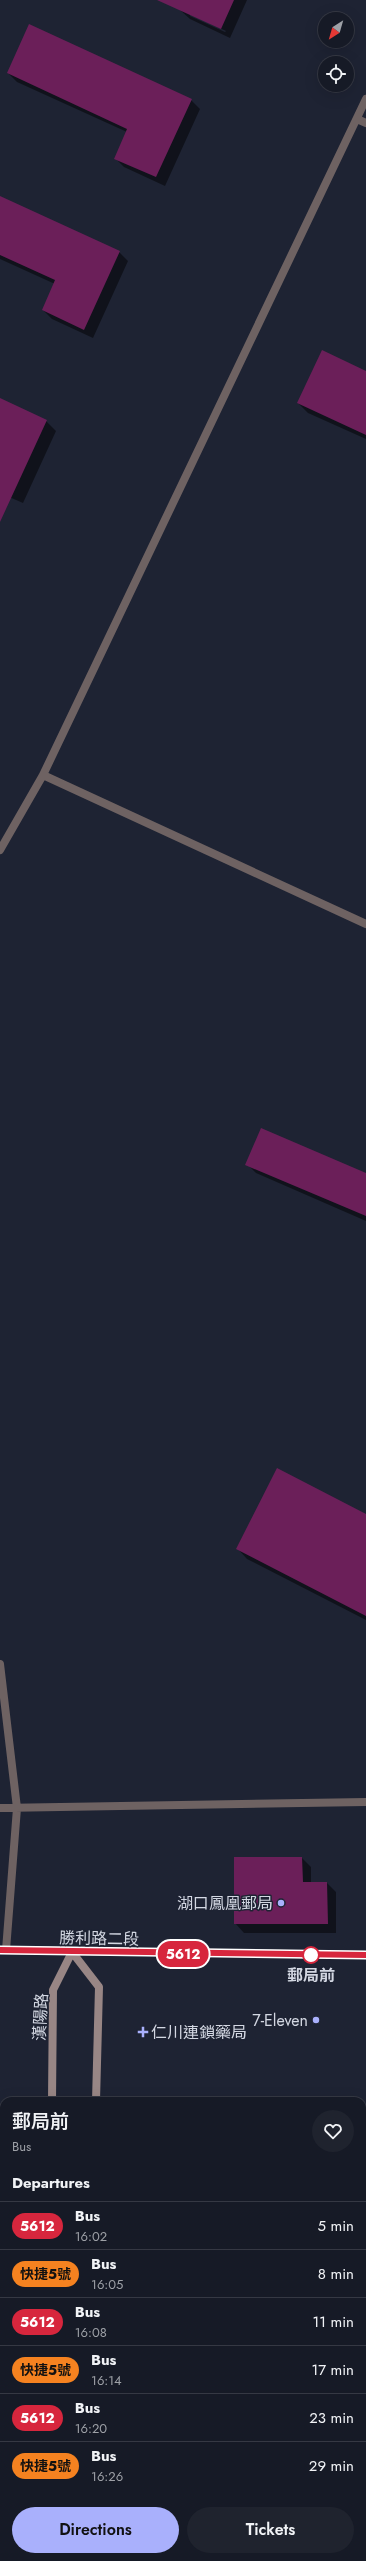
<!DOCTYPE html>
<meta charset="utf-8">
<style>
body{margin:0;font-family:Jost,"Noto Sans TC",sans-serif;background:#1f232e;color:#f1f3f6;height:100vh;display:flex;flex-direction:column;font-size:15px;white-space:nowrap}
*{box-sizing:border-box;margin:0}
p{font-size:13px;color:#9ea1a7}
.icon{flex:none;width:22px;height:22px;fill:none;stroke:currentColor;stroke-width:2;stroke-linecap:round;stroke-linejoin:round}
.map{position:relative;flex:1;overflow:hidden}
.panel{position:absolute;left:0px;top:2097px;width:366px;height:464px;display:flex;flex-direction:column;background:#161a26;border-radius:12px 12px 0 0;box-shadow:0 4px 16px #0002,0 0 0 1px #353843}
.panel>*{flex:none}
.badge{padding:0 8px;border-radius:13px;font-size:14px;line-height:26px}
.needle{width:26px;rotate:217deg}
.tools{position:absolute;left:318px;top:12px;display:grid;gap:8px}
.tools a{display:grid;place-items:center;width:36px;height:36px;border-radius:50%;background:#161a26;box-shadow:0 4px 16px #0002,0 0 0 1px #353843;font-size:20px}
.map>.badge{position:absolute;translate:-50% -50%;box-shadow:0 0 0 2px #fff}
h2{padding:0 12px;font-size:15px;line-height:36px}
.round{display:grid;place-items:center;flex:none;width:42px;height:42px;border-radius:21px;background:#1f232e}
.overview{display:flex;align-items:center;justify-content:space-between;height:68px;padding:0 12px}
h1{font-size:19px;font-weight:600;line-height:30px}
.cta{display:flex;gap:8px;margin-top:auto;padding:8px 12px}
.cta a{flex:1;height:46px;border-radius:24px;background:#a9b0fc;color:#111;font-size:16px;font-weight:600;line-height:46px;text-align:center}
.cta a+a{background:#1f232e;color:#f1f3f6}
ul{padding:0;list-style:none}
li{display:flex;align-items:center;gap:12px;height:48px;padding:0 12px;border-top:1px solid #353843}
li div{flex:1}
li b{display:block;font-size:15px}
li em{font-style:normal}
li .badge{min-width:44px;font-weight:700;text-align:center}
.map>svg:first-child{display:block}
</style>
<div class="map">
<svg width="366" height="2561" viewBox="0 0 366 2561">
<rect width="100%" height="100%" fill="#1e2333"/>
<path fill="#242a40" d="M366 2528V2561H319L324 2557H362V2531Z"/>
<path fill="#0007" fill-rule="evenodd" d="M185 0H247L230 38 190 19 180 10ZM190 14 226 31 225 32 190 16Z
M8 73 191 100 200 109 165 186 124 167 115 158 127 132 17 82Z
M0 197 119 252 128 261 93 338 52 319 43 310 55 284 0 259Z
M366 372V439L308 413 298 403Z
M0 400 46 421 56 431 23 503 0 493Z
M247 1164 366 1174V1221L256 1173Z
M366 1515V1620L247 1559 237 1548Z
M302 1858 311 1867V1883H327L336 1892V1933H244L235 1923Z
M146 2557H229L228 2561H145Z"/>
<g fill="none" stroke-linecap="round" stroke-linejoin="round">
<path stroke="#051718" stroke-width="9" d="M16 2557V2561"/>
</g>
<path fill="#6b1f59" d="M157 0H234L221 29Z
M29 24 192 99 156 177 114 159 127 129 7 73Z
M0 196 120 251 84 330 42 310 55 280 0 255Z
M322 350 366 371V435L297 403Z
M0 398 47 420 0 522Z
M261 1128 366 1173V1216L245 1165Z
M277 1468 366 1514V1616L236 1549Z
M234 1857H302L303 1882H327L328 1924H234Z"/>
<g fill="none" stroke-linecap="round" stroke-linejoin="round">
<path stroke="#6e6262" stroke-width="8" d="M357 119 366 123
M43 775 366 924
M0 850 43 775 366 99
M0 1664 17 1808 6 1950
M0 1808 366 1802
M0 2146H4"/>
<path stroke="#988685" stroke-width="8" d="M0 1950 366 1955
M52 2101 53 1990 72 1952 99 1987 96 2101
M44 2561V2557
M81 2561 82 2557"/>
</g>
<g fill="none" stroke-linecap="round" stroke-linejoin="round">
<g stroke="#fff" stroke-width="9">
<path id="line" d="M0 1950 366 1955"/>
</g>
<use href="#line" stroke="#d7263d" stroke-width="6"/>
</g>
<g fill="#a9b0fc" stroke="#1e2333" stroke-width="1.5">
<circle cx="281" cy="1903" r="4"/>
<circle cx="316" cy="2020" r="4"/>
<path d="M141 2026h4v4h4v4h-4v4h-4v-4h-4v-4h4z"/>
</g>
<circle fill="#fff" stroke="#d7263d" stroke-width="2" cx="311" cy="1955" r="8"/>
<g text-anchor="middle" stroke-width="3" stroke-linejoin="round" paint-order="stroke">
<g font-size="16" fill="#d3d7e2" stroke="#1e2333" text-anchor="end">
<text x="273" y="1909">湖口鳳凰郵局</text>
<text x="308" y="2026">7-Eleven</text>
<text x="151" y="2038" text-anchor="start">仁川連鎖藥局</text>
</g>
<g font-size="16" fill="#d3d7e2" stroke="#1e2333">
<text transform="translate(99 1938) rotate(1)" y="6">勝利路二段</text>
<text transform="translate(40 2017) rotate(-87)" y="6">漢陽路</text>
</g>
<g font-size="16" font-weight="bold" fill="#d3d7e2" stroke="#1e2333">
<text x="311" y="1981">郵局前</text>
</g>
</g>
</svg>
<div class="tools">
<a><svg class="needle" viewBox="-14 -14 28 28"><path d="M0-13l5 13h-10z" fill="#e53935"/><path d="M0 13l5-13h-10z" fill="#9ea1a7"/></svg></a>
<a><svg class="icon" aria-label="locate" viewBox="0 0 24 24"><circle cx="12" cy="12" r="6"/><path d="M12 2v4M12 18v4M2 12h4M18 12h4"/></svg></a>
</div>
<b class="badge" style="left:183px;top:1954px;background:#d7263d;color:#fff">5612</b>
<section class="panel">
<div class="overview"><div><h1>郵局前</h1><p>Bus</p></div><a class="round"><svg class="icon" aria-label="heart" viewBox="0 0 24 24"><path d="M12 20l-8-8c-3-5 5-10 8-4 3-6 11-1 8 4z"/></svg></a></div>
<h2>Departures</h2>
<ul>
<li><span class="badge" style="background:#d7263d;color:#fff">5612</span><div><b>Bus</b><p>16:02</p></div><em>5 min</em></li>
<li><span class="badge" style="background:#f58220;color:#111">快捷5號</span><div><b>Bus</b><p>16:05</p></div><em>8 min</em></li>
<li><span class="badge" style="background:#d7263d;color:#fff">5612</span><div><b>Bus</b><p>16:08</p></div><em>11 min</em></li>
<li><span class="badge" style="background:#f58220;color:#111">快捷5號</span><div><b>Bus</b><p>16:14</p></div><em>17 min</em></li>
<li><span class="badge" style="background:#d7263d;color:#fff">5612</span><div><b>Bus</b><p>16:20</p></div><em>23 min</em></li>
<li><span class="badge" style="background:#f58220;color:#111">快捷5號</span><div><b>Bus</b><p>16:26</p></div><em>29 min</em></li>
</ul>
<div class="cta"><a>Directions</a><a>Tickets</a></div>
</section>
</div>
